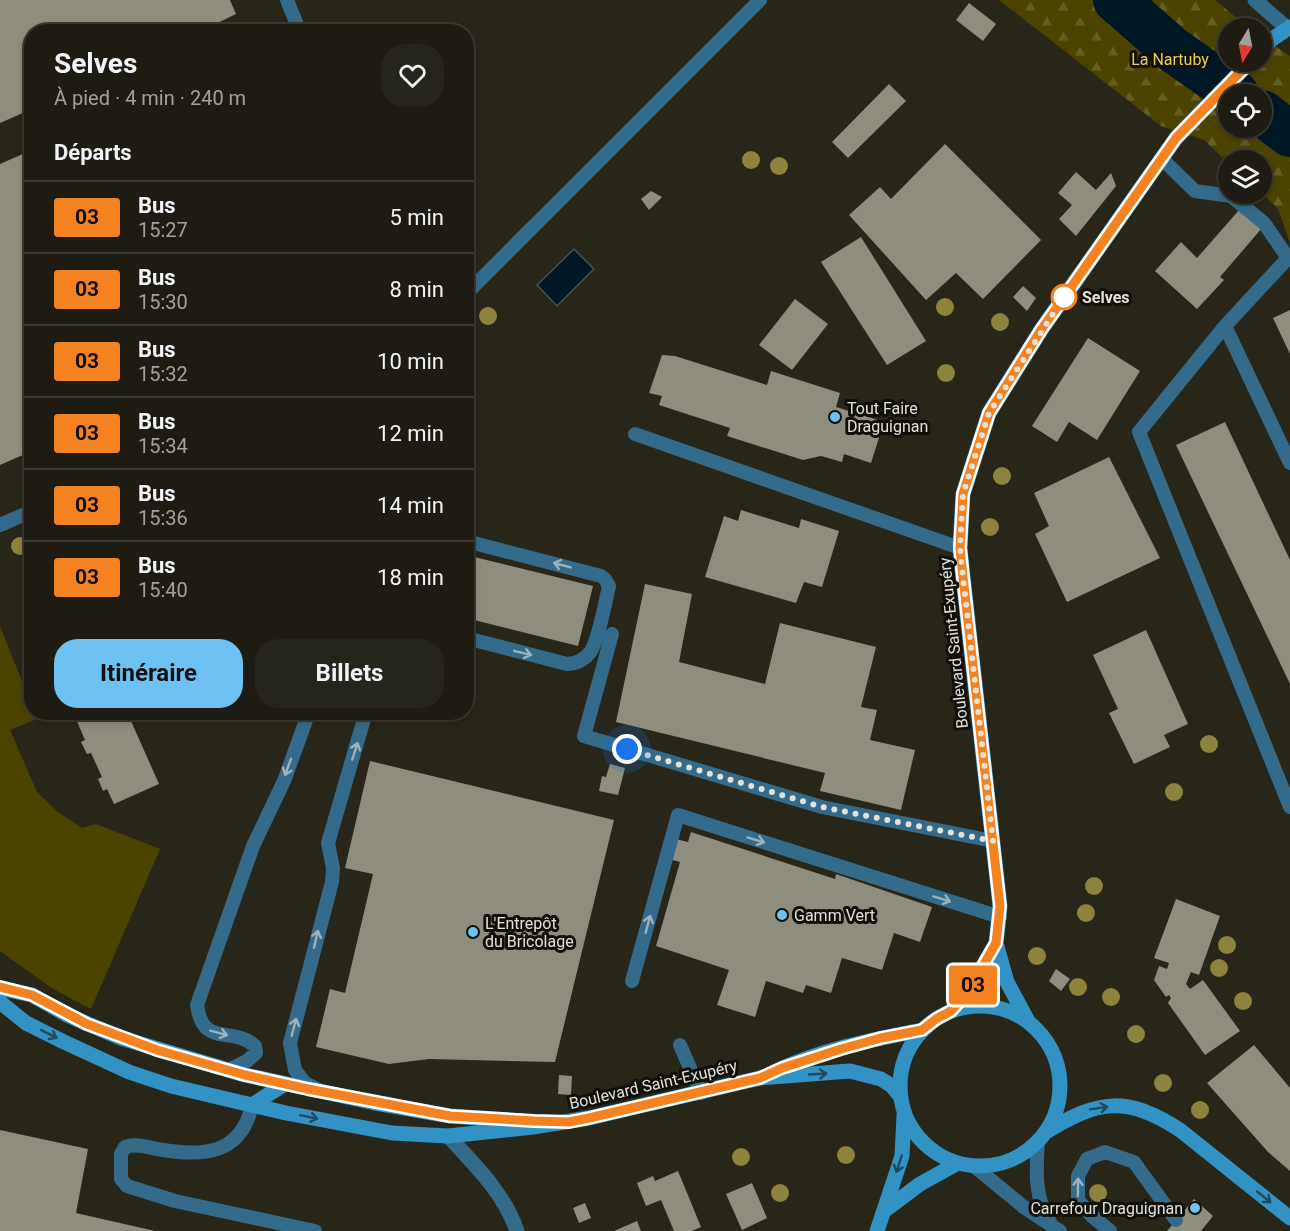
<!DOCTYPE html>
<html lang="fr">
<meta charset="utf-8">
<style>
body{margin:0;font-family:Roboto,sans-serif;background:#26251b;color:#f1f3f6;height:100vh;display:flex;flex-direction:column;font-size:22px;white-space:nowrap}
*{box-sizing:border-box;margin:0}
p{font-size:20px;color:#a1a19f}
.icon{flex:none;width:33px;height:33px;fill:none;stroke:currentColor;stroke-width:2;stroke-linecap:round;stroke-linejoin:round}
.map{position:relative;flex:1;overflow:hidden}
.details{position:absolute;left:24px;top:24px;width:450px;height:696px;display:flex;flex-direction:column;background:#1e1c12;border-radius:24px;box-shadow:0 3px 9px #0003,0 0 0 2px #3c3a32}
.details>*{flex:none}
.badge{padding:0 12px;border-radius:4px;font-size:21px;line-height:39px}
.needle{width:39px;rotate:190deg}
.buttons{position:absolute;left:1218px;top:18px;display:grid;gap:12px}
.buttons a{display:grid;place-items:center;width:54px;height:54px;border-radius:50%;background:#1e1c12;box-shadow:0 3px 9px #0003,0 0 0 2px #3c3a32;font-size:30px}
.you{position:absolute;width:30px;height:30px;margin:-15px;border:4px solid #fff;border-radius:50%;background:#1a73e8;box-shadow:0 0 0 9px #1a73e833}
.map>.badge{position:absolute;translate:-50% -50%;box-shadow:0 0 0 3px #fff}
h2{padding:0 30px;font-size:22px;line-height:54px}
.round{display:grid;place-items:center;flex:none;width:63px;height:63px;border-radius:24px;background:#26251b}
.headline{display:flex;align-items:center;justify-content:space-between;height:102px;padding:0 30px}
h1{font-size:28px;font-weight:700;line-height:45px}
.cta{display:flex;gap:12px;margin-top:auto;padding:12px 30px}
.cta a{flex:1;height:69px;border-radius:24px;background:#6dc2f3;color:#111;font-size:24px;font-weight:700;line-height:69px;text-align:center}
.cta a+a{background:#26251b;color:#f1f3f6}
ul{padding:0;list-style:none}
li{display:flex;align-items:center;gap:18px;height:72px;padding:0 30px;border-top:2px solid #3c3a32}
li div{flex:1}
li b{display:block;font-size:22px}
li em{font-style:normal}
li .badge{min-width:66px;font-weight:700;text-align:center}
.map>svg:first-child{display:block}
</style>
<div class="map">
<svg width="1290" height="1231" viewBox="0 0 1290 1231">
<defs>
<pattern id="forest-firs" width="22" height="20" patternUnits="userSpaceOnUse" patternTransform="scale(1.5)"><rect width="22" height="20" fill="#4d4300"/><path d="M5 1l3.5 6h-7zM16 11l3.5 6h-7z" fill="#665e25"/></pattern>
</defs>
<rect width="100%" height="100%" fill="#282618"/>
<path fill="#4d4300" d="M0 626 31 704 32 712 35 713 37 719 10 730 37 792 58 812 82 828 96 824 160 849 91 1009 53 989 0 951Z"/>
<path fill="url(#forest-firs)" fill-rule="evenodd" d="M999 0H1215L1249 28H1228V62H1262V37L1290 56V243L1278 209 1262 193V160H1228V163L1204 140 1161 126ZM1228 94H1262V128H1228Z"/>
<path fill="#001725" stroke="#44545b" stroke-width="1.5" d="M574 249 594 269 557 306 537 285Z"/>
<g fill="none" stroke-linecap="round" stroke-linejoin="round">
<path stroke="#001725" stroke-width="46" d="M1116 0 1172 49 1236 94
M1262 113 1290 134"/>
</g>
<path fill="#8f8d7d" d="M0 0H230L236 14 199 32H32V109L0 123Z
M969 3 996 24 983 41 956 20Z
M889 84 906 101 848 158 832 142Z
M945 144 1041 240 983 299 956 273 926 300 849 215 880 187 891 199Z
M32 150V451L0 465V164Z
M1076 172 1096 190 1111 173 1116 186 1076 236 1059 219 1072 205 1058 193Z
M651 191 662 197 649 210 641 199Z
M1240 209 1262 228 1220 277 1224 280 1197 309 1155 271 1181 242 1197 258Z
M861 237 926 341 887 365 821 262Z
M1023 286 1036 298 1027 311 1013 297Z
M795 299 828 324 792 370 759 345Z
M1290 310V354L1273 318Z
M1088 338 1140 371 1097 440 1069 422 1057 442 1032 426Z
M662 355 675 356 767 385 771 371 840 393 836 407 884 422 871 463 844 454 842 462 821 456 803 460 727 436 730 428 659 405 662 396 649 393Z
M1225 422 1290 560V684L1176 445Z
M1109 457 1160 558 1067 602 1035 534 1049 526 1034 493Z
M741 510 799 528 801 519 839 531 822 587 804 582 796 603 705 577 724 516 738 521Z
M466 555 593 586 578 646 466 618Z
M645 584 692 594 679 662 765 684 780 623 876 647 861 707 877 710 870 740 915 750 901 810 820 791 825 773 616 722Z
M1146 630 1188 724 1164 735 1170 747 1134 764 1109 713 1118 709 1093 655Z
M73 712H127L159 784 114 804 107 789 103 791 98 779 102 777 91 753 87 754 81 742 85 740Z
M370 761 614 820 555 1062 429 1059 389 1064 316 1047 330 989 345 993 373 874 345 868Z
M610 764 625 768 618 795 599 791 602 776 606 777Z
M691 832 835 879 836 874 932 907 920 942 894 933 882 970 842 958 831 993 806 985 803 993 766 981 755 1017 717 1005 729 970 656 946 680 862 669 859 676 839 688 842Z
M1176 899 1220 916 1199 975 1191 972 1186 984 1190 989 1203 980 1240 1031 1205 1055 1168 1003 1171 998 1169 995 1166 997 1154 980 1159 966 1167 969 1169 963 1154 958Z
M1056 969 1070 979 1061 991 1049 981Z
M1254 1045 1290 1088V1171L1268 1152 1207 1083Z
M559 1075 572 1076 571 1095 558 1094Z
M0 1130 88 1149 76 1213 155 1231H0Z
M678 1171 701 1227 692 1231H674L661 1200 646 1206 637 1183 653 1176 655 1181Z
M752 1183 767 1218 742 1230 726 1194Z
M1194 1199 1213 1216 1201 1231H1167Z
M585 1203 591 1218 579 1223 573 1208Z
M637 1221 641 1231H614Z"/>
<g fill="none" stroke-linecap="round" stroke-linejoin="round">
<path stroke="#346b8a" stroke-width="14" d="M287 0 300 32
M1162 159 1195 191 1231 196 1264 223 1288 258 1225 326 1139 432 1290 807
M466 294 760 0
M1225 326 1290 463
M635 434 960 548
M0 525 32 511
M466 541 601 576 605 579 609 586C606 600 598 641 591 651 586 659 576 664 567 664L466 638
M612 634 584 736 822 807 993 841
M632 981 678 815 1000 917
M680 1045 701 1093
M228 1070 247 1061 256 1053 255 1046C232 1025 203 1049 197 1005L253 846 284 781 309 712
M317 1089 305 1083 295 1070 290 1043 332 882 333 868 328 843 366 712
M252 1105C241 1156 201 1157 157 1149 147 1147 135 1143 125 1147L121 1154V1179L127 1186 175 1201 315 1231
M1038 1142C1036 1172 1034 1198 1051 1224
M974 1166 1025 1208 1060 1231
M1110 1231 1092 1216 1078 1200V1176L1087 1159 1105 1152 1134 1162 1176 1220"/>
<path stroke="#346b8a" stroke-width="15" d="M1255 0 1287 28
M448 1136C475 1165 504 1193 517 1231"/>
<path stroke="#3292c3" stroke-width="15" d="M1262 50 1271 40 1290 27
M996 943 1007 982 1028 1021
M0 988 32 995 67 1015 121 1038 245 1075 375 1103 450 1116 524 1121
M0 1002 26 1023 64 1042 129 1072 171 1086 286 1113 392 1133 448 1136 533 1127 589 1118 760 1078 798 1075 850 1071 881 1079 892 1086 900 1096
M900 1086a80 80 0 1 1 160 0a80 80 0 1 1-160 0Z
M951 1011 968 992 996 943 1000 906 963 577 960 548 963 494 989 413 1041 330 1176 138 1250 62
M771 1074C814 1051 875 1039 922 1030
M252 1105 285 1084
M1046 1132C1099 1099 1127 1096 1180 1130L1290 1218
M884 1211 920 1184 958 1163
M877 1231 902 1156 904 1115"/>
</g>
<g fill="#8e833c">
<circle cx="751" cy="160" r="9"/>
<circle cx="779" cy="166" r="9"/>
<circle cx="945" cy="307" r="9"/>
<circle cx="488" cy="316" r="9"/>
<circle cx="1000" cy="322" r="9"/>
<circle cx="946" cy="373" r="9"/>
<circle cx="1002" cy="476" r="9"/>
<circle cx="990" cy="527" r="9"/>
<circle cx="20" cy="546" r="9"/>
<circle cx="1209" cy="744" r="9"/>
<circle cx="1174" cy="792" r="9"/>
<circle cx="1094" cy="886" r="9"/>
<circle cx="1086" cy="913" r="9"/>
<circle cx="1227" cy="945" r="9"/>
<circle cx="1037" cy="956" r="9"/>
<circle cx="1219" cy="968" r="9"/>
<circle cx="1078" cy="987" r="9"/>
<circle cx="1111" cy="997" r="9"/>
<circle cx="1243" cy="1001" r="9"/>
<circle cx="1136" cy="1034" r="9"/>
<circle cx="1163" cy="1083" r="9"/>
<circle cx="1200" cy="1110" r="9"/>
<circle cx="846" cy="1155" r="9"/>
<circle cx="741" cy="1157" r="9"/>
<circle cx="780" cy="1193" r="9"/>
<circle cx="1098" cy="1193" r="9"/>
</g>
<defs><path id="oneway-shaft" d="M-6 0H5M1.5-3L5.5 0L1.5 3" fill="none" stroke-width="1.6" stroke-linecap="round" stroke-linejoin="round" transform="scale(1.5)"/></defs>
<g stroke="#9db2b9">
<use href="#oneway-shaft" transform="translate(562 565) rotate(-165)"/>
<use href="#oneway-shaft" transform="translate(523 653) rotate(14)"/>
<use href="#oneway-shaft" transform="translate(355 751) rotate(-72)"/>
<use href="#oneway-shaft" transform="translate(288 767) rotate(110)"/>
<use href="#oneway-shaft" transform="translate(756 840) rotate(17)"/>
<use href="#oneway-shaft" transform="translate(942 899) rotate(17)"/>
<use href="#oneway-shaft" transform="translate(648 924) rotate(-75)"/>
<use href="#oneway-shaft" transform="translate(316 939) rotate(-77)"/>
<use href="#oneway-shaft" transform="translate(294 1027) rotate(-75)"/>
<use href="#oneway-shaft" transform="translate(219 1033) rotate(15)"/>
<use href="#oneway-shaft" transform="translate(1078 1187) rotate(-89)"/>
</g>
<g stroke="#1f4a5d">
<use href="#oneway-shaft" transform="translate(49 1034) rotate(27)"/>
<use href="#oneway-shaft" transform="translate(818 1074) rotate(-3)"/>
<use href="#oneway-shaft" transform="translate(1099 1108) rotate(-9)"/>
<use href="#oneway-shaft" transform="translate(309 1117) rotate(12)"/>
<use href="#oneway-shaft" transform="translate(899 1164) rotate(108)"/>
<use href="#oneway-shaft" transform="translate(1264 1197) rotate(39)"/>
</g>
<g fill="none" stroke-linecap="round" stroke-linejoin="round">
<g stroke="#fff" stroke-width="14">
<path id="line" d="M0 987 32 995 87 1024 157 1050 245 1075 308 1089 450 1116 534 1121 569 1122 589 1118 760 1078 782 1068 841 1049 881 1038 922 1030 936 1019 951 1011 968 992 996 943 1000 906 963 577 960 548 963 494 989 413 1041 330 1176 138 1250 62"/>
</g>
<use href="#line" stroke="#f58220" stroke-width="9"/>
<path stroke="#e3e2d9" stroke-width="6" stroke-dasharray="0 10.8" d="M627 749 822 807 993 841 963 577 960 548 963 494 989 413 1064 297"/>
</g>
<circle fill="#fff" stroke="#f58220" stroke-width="3" cx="1064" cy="297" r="12"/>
<g fill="#6dc2f3" stroke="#100f09" stroke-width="2">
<circle cx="835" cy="417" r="6"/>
<circle cx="782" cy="915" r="6"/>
<circle cx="473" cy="932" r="6"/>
<circle cx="1195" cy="1208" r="6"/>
</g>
<g text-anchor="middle" stroke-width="6" stroke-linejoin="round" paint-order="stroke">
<g font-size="16" fill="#e1cf59" stroke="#100f09">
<text x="1170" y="65">La Nartuby</text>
</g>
<g font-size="16" font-weight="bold" fill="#e3e2d9" stroke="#100f09" text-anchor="start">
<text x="1082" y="303">Selves</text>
</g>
<g font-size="16" fill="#e3e2d9" stroke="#100f09" text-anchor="start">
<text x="847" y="414">Tout Faire<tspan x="847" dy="18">Draguignan</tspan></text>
<text x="794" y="921">Gamm Vert</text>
<text x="485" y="929">L'Entrepôt<tspan x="485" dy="18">du Bricolage</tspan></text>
<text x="1183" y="1214" text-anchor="end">Carrefour Draguignan</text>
</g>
<g font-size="16" fill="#e3e2d9" stroke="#100f09">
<text transform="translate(953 643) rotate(-96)" y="6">Boulevard Saint-Exupéry</text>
<text transform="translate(653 1084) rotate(-13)" y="6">Boulevard Saint-Exupéry</text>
</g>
</g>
</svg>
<div class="buttons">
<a><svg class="needle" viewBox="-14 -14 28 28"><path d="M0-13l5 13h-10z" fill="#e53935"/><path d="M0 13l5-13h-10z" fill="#a1a19f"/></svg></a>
<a><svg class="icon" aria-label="locate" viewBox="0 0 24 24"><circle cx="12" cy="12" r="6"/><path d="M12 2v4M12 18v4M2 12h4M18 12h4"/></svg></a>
<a><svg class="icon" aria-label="layers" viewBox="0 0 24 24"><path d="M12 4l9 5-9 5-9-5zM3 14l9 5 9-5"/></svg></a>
</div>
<div class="you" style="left:627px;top:749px"></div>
<b class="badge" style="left:973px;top:985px;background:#f58220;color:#111">03</b>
<section class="details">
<div class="headline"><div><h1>Selves</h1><p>À pied · 4 min · 240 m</p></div><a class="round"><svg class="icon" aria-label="heart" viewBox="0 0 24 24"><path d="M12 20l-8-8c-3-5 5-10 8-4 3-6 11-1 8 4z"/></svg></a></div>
<h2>Départs</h2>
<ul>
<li><span class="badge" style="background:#f58220;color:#111">03</span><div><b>Bus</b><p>15:27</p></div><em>5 min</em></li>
<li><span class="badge" style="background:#f58220;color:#111">03</span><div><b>Bus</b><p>15:30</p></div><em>8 min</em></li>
<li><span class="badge" style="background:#f58220;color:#111">03</span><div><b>Bus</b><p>15:32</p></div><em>10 min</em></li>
<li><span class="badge" style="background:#f58220;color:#111">03</span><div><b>Bus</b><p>15:34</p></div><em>12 min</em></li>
<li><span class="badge" style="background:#f58220;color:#111">03</span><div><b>Bus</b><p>15:36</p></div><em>14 min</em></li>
<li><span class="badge" style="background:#f58220;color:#111">03</span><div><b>Bus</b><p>15:40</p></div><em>18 min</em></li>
</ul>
<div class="cta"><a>Itinéraire</a><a>Billets</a></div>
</section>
</div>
